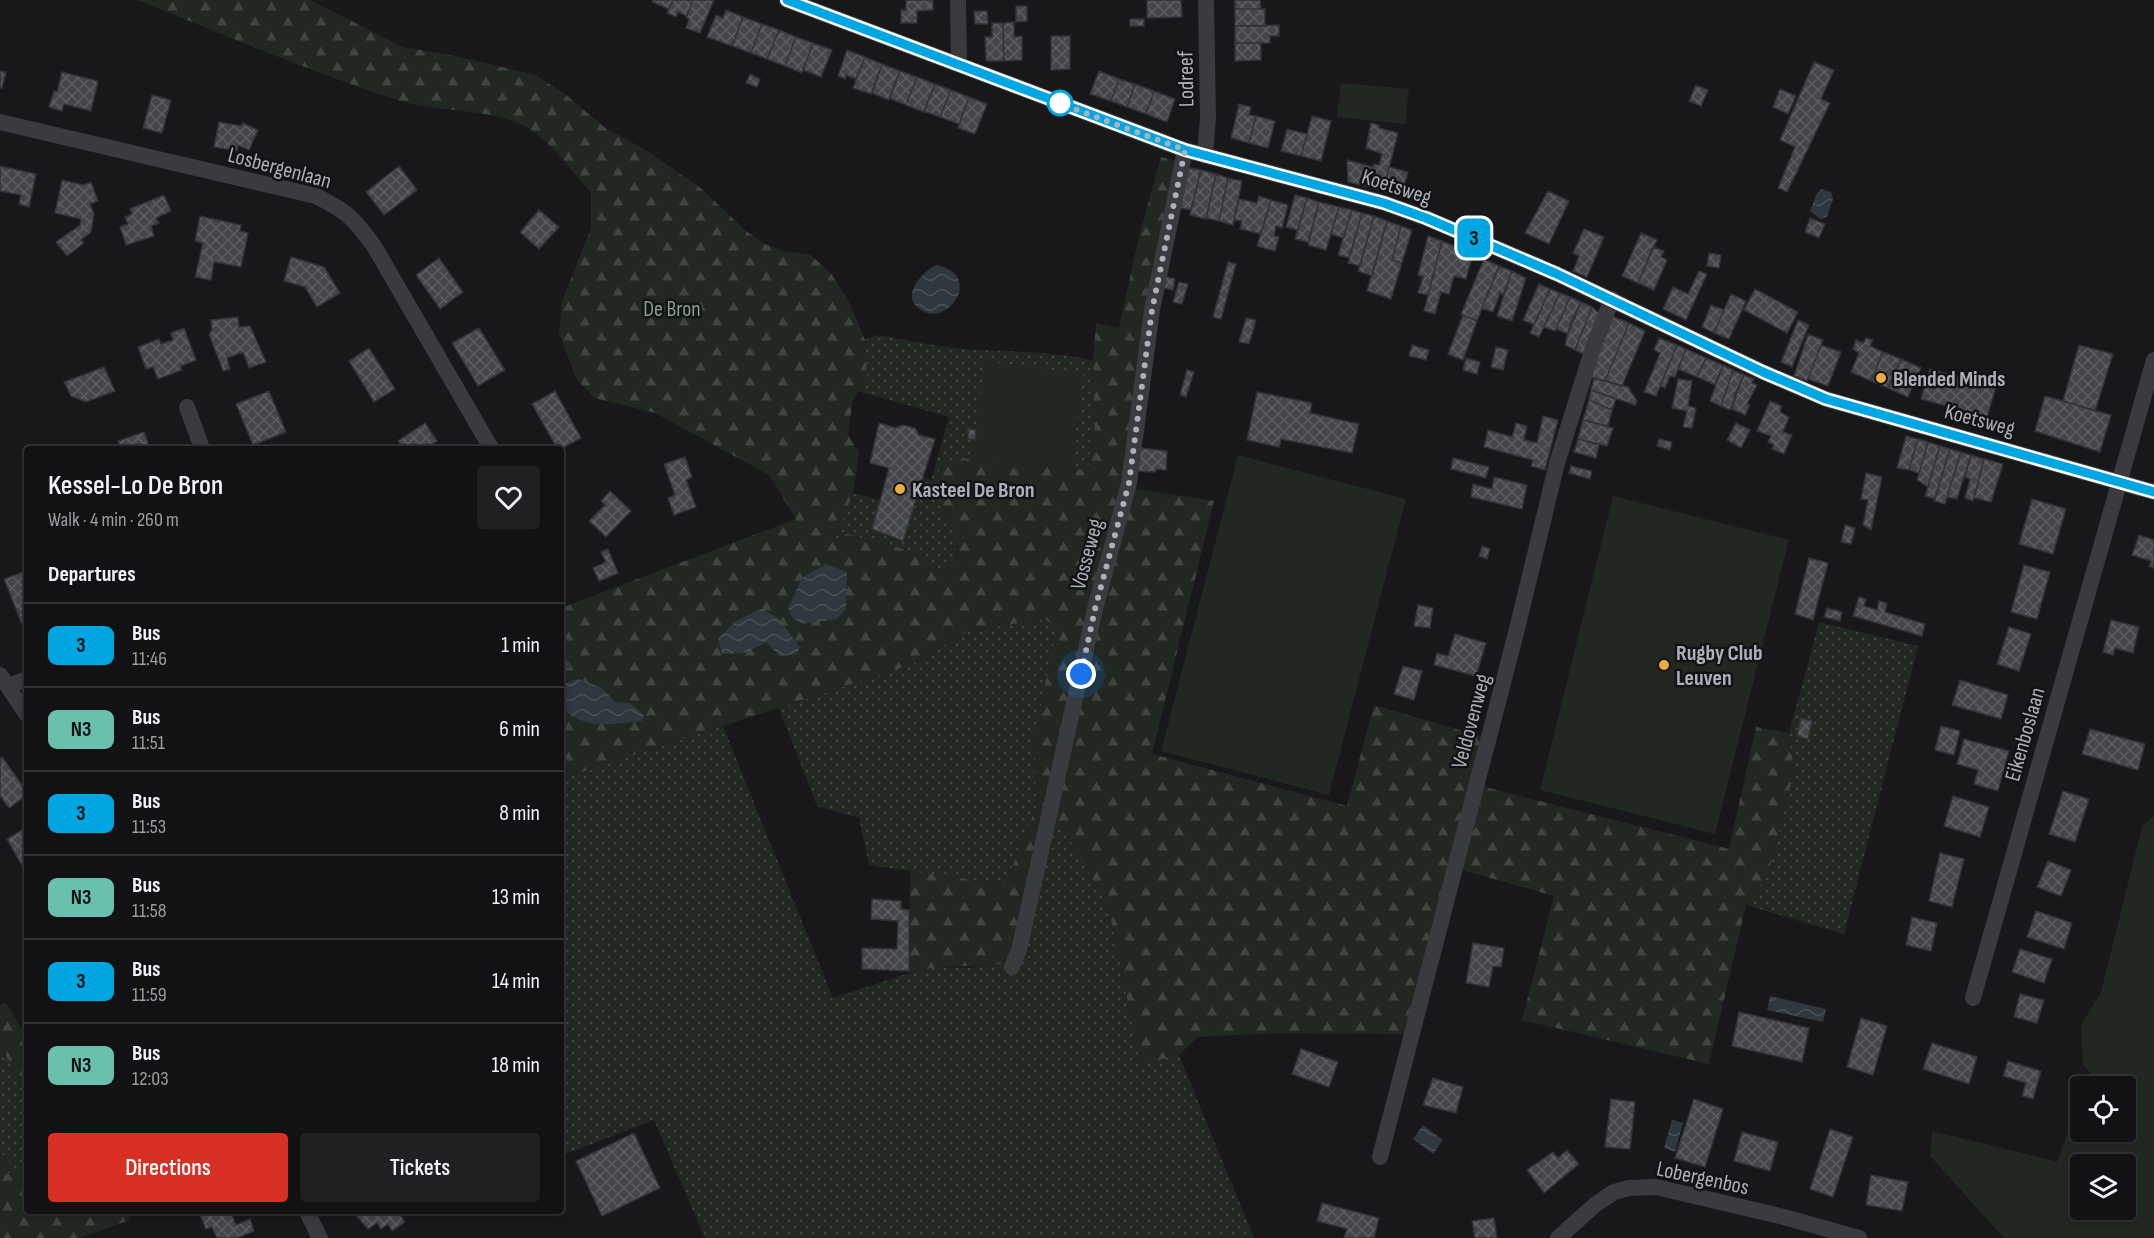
<!DOCTYPE html>
<meta charset="utf-8">
<style>
body{margin:0;font-family:"Sofia Sans Condensed",sans-serif;background:#1f2022;color:#f1f3f6;height:100vh;display:flex;flex-direction:column;font-size:22px;white-space:nowrap}
*{box-sizing:border-box;margin:0}
p{font-size:20px;color:#9c9ea0}
.icon{flex:none;width:33px;height:33px;fill:none;stroke:currentColor;stroke-width:2;stroke-linecap:round;stroke-linejoin:round}
.map{position:relative;flex:1;overflow:hidden}
.side{position:absolute;left:24px;top:446px;width:540px;height:768px;display:flex;flex-direction:column;background:#121214;border-radius:6px;box-shadow:0 3px 9px #0003,0 0 0 2px #313234}
.side>*{flex:none}
.badge{padding:0 12px;border-radius:9px;font-size:21px;line-height:39px}
.tools{position:absolute;left:2070px;top:1076px;display:grid;gap:12px}
.tools a{display:grid;place-items:center;width:66px;height:66px;border-radius:6px;background:#121214;box-shadow:0 3px 9px #0003,0 0 0 2px #313234;font-size:30px}
.you{position:absolute;width:30px;height:30px;margin:-15px;border:4px solid #fff;border-radius:50%;background:#1a73e8;box-shadow:0 0 0 9px #1a73e833}
.map>.badge{position:absolute;translate:-50% -50%;box-shadow:0 0 0 3px #fff}
h2{padding:0 24px;font-size:22px;line-height:54px}
.round{display:grid;place-items:center;flex:none;width:63px;height:63px;border-radius:6px;background:#1f2022}
.headline{display:flex;align-items:center;justify-content:space-between;height:102px;padding:0 24px}
h1{font-size:28px;font-weight:600;line-height:45px}
.button{display:flex;gap:12px;margin-top:auto;padding:12px 24px}
.button a{flex:1;height:69px;border-radius:6px;background:#d93025;color:#fff;font-size:24px;font-weight:600;line-height:69px;text-align:center}
.button a+a{background:#1f2022;color:#f1f3f6}
ul{padding:0;list-style:none}
li{display:flex;align-items:center;gap:18px;height:84px;padding:0 24px;border-top:2px solid #313234}
li div{flex:1}
li b{display:block;font-size:22px}
li em{font-style:normal}
li .badge{min-width:66px;font-weight:700;text-align:center}
.map>svg:first-child{display:block}
</style>
<div class="map">
<svg width="2154" height="1238" viewBox="0 0 2154 1238">
<defs>
<pattern id="grass-dots" width="8" height="8" patternUnits="userSpaceOnUse" patternTransform="scale(1.5)"><rect width="8" height="8" fill="#202821"/><path d="M2 2h.1M6 6h.1" fill="none" stroke="#3e453f" stroke-width="1.8" stroke-linecap="round"/></pattern>
<pattern id="forest-firs" width="22" height="20" patternUnits="userSpaceOnUse" patternTransform="scale(1.5)"><rect width="22" height="20" fill="#202821"/><path d="M5 1l3.5 6h-7zM16 11l3.5 6h-7z" fill="#3e453f"/></pattern>
<pattern id="water-waves" width="16" height="10" patternUnits="userSpaceOnUse" patternTransform="scale(1.5)"><rect width="16" height="10" fill="#2f383e"/><path d="M0 5q4-4 8 0t8 0" fill="none" stroke="#4a5258"/></pattern>
<pattern id="building-cross-hatch" width="8" height="8" patternUnits="userSpaceOnUse" patternTransform="scale(1.5)"><rect width="8" height="8" fill="#45464a"/><path d="M0 0l8 8M0 8l8-8" fill="none" stroke="#5d5e62"/></pattern>
</defs>
<rect width="100%" height="100%" fill="#18181a"/>
<path fill="url(#grass-dots)" d="M877 335C902 339 928 345 954 348 1000 353 1048 349 1093 361L1095 425 1088 470H1071L1082 374 979 411 973 458 948 461 942 513 957 535 956 563 943 570 932 565 924 555 835 539 853 493 880 500 884 535 903 541 921 477 931 480 949 417 858 391 867 375 865 340Z
M1045 619 1058 628 1033 742 1037 805 1005 885 869 865 859 818 817 806 779 708 912 664 969 631Z
M1819 622 1918 646 1844 934 1746 905 1767 877 1794 772 1789 733Z
M723 726 833 998 909 973 937 967 970 968 1005 961 1018 966 1055 814 1108 906 1141 1063 1179 1055 1254 1238H705L654 1120 561 1156V779Z
M0 1044 23 1090H27V1169L5 1174 10 1155H0Z"/>
<path fill="url(#forest-firs)" d="M137 0H310L403 47 455 56 535 75 564 93 604 127 646 150 702 189 746 231 765 244 783 251 811 255 832 275 849 302 865 340 867 375 853 400 848 434 859 453 853 493 835 539 847 534 860 537 924 555 932 565 943 570 956 563C961 528 952 539 942 514 937 501 939 482 939 469L948 461 973 458 1088 470 1095 425 1093 361 1096 323 1119 328 1139 236 1161 157 1175 160 1124 487 1214 501 1152 754 1347 806 1374 705 1484 737 1485 787 1729 849 1756 727 1789 733 1794 772 1767 877 1746 905 1709 1064 1522 1020 1554 896 1448 866 1404 1034 1275 1033 1198 1037 1179 1055 1141 1064 1108 906 1055 814 1012 956 995 965 937 967 909 973 910 871 1005 885 1037 805 1033 742 1057 628 1045 619 969 631 912 664 561 779V608L796 519 769 475 655 413 594 398 577 380 559 333 562 301 591 228V193C572 171 553 144 528 128 499 109 436 112 400 101 311 72 224 35 137 0Z
M6 1003 27 1037V1090H23L0 1044V1005Z
M0 1155H11L6 1174 27 1169V1210L126 1211 130 1220 80 1238H0Z"/>
<path fill="#202821" fill-rule="evenodd" d="M1341 83 1409 89 1405 124 1337 117Z
M985 361 1083 374 1071 470 973 458Z
M1238 455 1406 499 1329 795 1161 751Z
M1613 496 1789 540 1715 834 1540 790Z
M2154 816V1238H2004L1930 1156 1932 1131 2057 1162 2080 1099V1131H2126V1086H2085L2090 1073 2083 1064 2081 1025 2101 992 2142 827ZM2080 1164H2126V1209H2080Z"/>
<path fill="url(#water-waves)" d="M1822 189 1831 192 1833 199 1827 217 1820 219 1810 211 1817 193Z
M936 265C984 274 949 326 923 311 898 298 921 273 936 265Z
M826 564 847 572 846 609 837 619 801 624 793 618 788 608 802 578Z
M761 609 778 618 800 647 797 654 779 656 767 642 744 653 722 654 718 639 734 622Z
M578 679 602 688 615 702 630 703 644 715 642 721C610 724 586 731 561 707V685Z
M1770 996 1826 1009 1823 1022 1767 1010Z
M1672 1120 1683 1123 1675 1152 1664 1148Z
M1423 1125 1443 1140 1433 1154 1413 1139Z"/>
<path fill="url(#building-cross-hatch)" stroke="#333336" stroke-width="1.5" d="M653 0H673L669 9 652 2Z
M673 0H693L687 16 678 12 676 17 667 13Z
M693 0H714L700 33 686 28 689 19 686 18Z
M906 0H933V10L917 11V23H901V10H906Z
M1147 0H1181L1182 17 1147 18Z
M1235 0H1260L1261 9H1235Z
M1016 6H1027V21L1016 22Z
M1235 9H1265V26H1235Z
M726 10 743 17 732 46 707 37 716 15 723 18Z
M974 11H987L988 24H975Z
M743 17 762 24 751 53 732 46Z
M1130 19H1144V26H1130Z
M1014 22V37L1022 36V60L1004 61 1003 23Z
M992 23H1003L1004 61H986L985 37H992Z
M762 24 779 30 767 59 751 53Z
M1279 25V36H1270V43H1235V26Z
M779 30 796 37 785 66 767 59Z
M1051 36H1070V69L1051 70Z
M796 37 813 43 802 73 785 66Z
M813 43 832 50 821 77 803 70Z
M1235 43H1261V60L1235 61Z
M847 50 865 57 856 79 846 75 845 79 838 76Z
M865 57 882 64 871 94 853 88Z
M1814 62 1834 70 1821 99 1830 103 1787 192 1778 188 1795 147 1780 140Z
M882 64 900 71 889 100 872 93Z
M0 71 6 72 2 88H0Z
M900 71 917 77 906 105 889 98Z
M1099 71 1119 79 1111 101 1090 94Z
M62 72 98 81 91 111 64 104 62 111 49 107 54 91 57 92Z
M750 74 760 79 757 87 746 83Z
M917 77 935 84 924 112 906 105Z
M1119 79 1135 84 1127 107 1111 101Z
M935 84 951 90 940 117 924 111Z
M1135 84 1154 91 1146 114 1127 107Z
M1696 85 1708 90 1701 106 1689 101Z
M1780 89 1796 96 1788 114 1773 107Z
M951 90 969 97 959 124 940 117Z
M1154 91 1175 99 1167 122 1146 114Z
M152 95 171 100 162 133 143 128Z
M969 97 987 104 975 134 958 128Z
M1239 104 1251 107 1249 115 1256 116 1249 143 1231 138Z
M1256 116 1275 121 1268 148 1249 143Z
M1312 116 1331 121 1321 161 1301 156Z
M219 122 241 126 243 123 258 130 249 150 238 145 237 151 214 147Z
M1371 123 1379 125V128L1398 133 1383 191 1348 182 1347 160 1373 167 1374 164 1379 165 1382 154 1366 148Z
M1287 129 1307 134 1301 156 1281 151Z
M0 166 36 174 29 207 19 204 21 195 0 191Z
M399 166 417 190 384 215 366 192Z
M1389 167 1408 172 1401 196 1383 191Z
M1191 168 1201 170 1191 210 1179 208 1188 169Z
M1201 170 1216 174 1206 219 1190 215Z
M1216 174 1228 178 1219 221 1206 218Z
M1228 178 1242 181 1233 225 1219 221Z
M62 180 83 185 91 182 98 201 90 204 94 214 91 232 81 240 84 243 67 256 56 242 80 225 81 219 55 213Z
M1548 191 1569 201 1549 244 1525 233Z
M164 195 171 211 156 218 159 223 151 226 154 236 126 245 120 227 128 224 125 217 132 214 130 209Z
M1295 195 1307 198 1298 230 1286 227Z
M1259 196 1271 200 1261 234 1240 229 1242 221 1234 220 1239 199 1257 203Z
M1307 198 1319 202 1308 242 1295 239Z
M1271 200 1288 205 1282 228 1276 226 1274 236 1279 237 1275 251 1257 246Z
M1319 202 1339 207 1326 250 1308 245Z
M1339 207 1352 210 1343 238 1331 234Z
M539 210 559 227 539 249 520 232Z
M1352 210 1362 213 1349 258 1338 255Z
M1362 213 1374 216 1360 266 1348 263Z
M200 216 241 225 240 231 248 233 241 267 214 262 211 280 195 277 203 243 195 241Z
M1374 216 1387 221 1372 276 1358 271Z
M1810 218 1825 224 1819 238 1805 232Z
M1387 221 1401 226 1392 260 1402 263 1391 299 1367 291Z
M1401 226 1412 230 1402 263 1392 260Z
M1584 229 1604 237 1587 277 1573 271 1579 256 1573 253Z
M1641 233 1657 240 1638 283 1622 276Z
M1428 236 1442 241 1428 295 1418 293 1423 277 1418 275Z
M1442 241 1473 254 1466 279 1454 276 1449 294 1441 292 1435 314 1424 311Z
M1653 247 1664 251 1661 257 1667 260 1654 290 1638 283Z
M1709 253 1721 255 1719 268 1707 266Z
M291 257 324 267 340 293 317 307 305 287 284 281Z
M439 258 463 292 440 309 416 275Z
M1484 259 1499 266 1477 321 1461 314Z
M1228 262 1236 264 1221 319 1213 317Z
M1499 266 1512 271 1503 295 1500 293 1493 312 1482 308Z
M1512 271 1526 278 1512 321 1497 316Z
M1699 271 1707 274 1686 320 1663 309 1673 287 1688 294Z
M1164 276 1175 279 1173 290 1162 288Z
M1179 282 1188 284 1182 304 1173 302Z
M1539 284 1550 289 1534 325 1523 320Z
M1550 289 1560 293 1539 337 1530 333Z
M1755 289 1798 312 1787 333 1744 310Z
M1560 293 1570 297 1555 331 1544 327Z
M1731 294 1746 301 1729 339 1714 333Z
M1570 297 1581 302 1568 334 1556 329Z
M1581 302 1592 307 1575 350 1565 345 1570 324Z
M1711 305 1724 310 1714 333 1702 327Z
M1592 307 1600 314 1586 355 1575 350Z
M1463 315 1477 321 1463 360 1448 354Z
M1609 315 1629 323 1605 381 1589 377Z
M238 317 239 327 250 326 266 362 249 368 243 352 227 358 230 369 223 371 209 334 212 330 211 320Z
M1246 318 1256 320 1249 344 1239 342Z
M1798 320 1809 325 1792 367 1781 362Z
M1629 323 1645 331 1622 386 1605 381Z
M184 328 196 360 181 366 182 370 158 379 153 367 146 369 138 347 159 339 161 344 173 340 171 333Z
M479 328 505 370 478 386 452 343Z
M1808 334 1823 340 1807 381 1794 376Z
M1659 338 1677 345 1656 396 1644 392 1660 353 1654 350Z
M1866 338 1873 340 1870 346 1883 352 1871 381 1851 372 1859 353 1853 349 1856 340 1863 343Z
M1412 345 1429 350 1426 360 1409 356Z
M1677 345 1686 349 1675 377 1670 376 1665 388 1660 386Z
M1821 345 1841 352 1828 386 1808 379Z
M2079 345 2113 354 2095 411 2063 401Z
M1496 347 1508 350 1503 370 1491 367Z
M369 348 395 389 374 402 349 361Z
M1686 349 1706 358 1697 377 1678 369Z
M1883 352 1901 359 1888 388 1871 381Z
M1466 358 1480 362 1477 374 1463 370Z
M1706 358 1723 365 1715 385 1697 377Z
M1901 359 1921 368 1908 397 1888 388Z
M1723 365 1733 370 1721 406 1710 401Z
M104 367 115 391 86 402 71 396 64 382Z
M1930 369 1996 387 1987 417 1921 399Z
M1187 370 1194 372 1186 397 1180 395Z
M1733 370 1744 375 1730 410 1721 406Z
M1744 375 1754 379 1752 383 1757 385 1747 404 1750 405 1745 415 1732 409 1736 397 1734 396Z
M1594 378 1628 387 1637 401 1635 405 1591 390Z
M1678 379 1692 381 1688 406 1696 408 1692 428 1683 427 1687 411 1672 408Z
M1591 390 1616 399 1612 410 1589 400Z
M269 391 286 432 253 445 236 404Z
M555 391 581 438 561 449 557 448 532 404Z
M1257 392 1312 403 1310 413 1359 424 1352 453 1281 439 1279 447 1247 440Z
M2045 396 2111 415 2100 452 2035 431Z
M1589 400 1612 410 1608 426 1583 420Z
M1770 401 1782 406 1780 412 1789 417 1783 432 1792 435 1784 454 1772 449 1774 445 1768 442 1771 436 1757 431Z
M1543 416 1558 420 1545 470 1531 466 1533 460 1484 447 1488 430 1512 437 1516 423 1527 426 1524 440 1537 443Z
M1583 420 1613 428 1607 446 1578 439Z
M425 423 437 441 432 444 435 448H403L398 441Z
M879 423 896 428 902 425 915 428 919 435 935 439 903 541 872 529 889 468 870 463Z
M1736 423 1750 430 1741 448 1727 440Z
M968 429 976 430 975 440 968 439Z
M144 432 150 448H120L118 441Z
M1906 436 1918 439 1909 470 1897 468Z
M1578 439 1599 445 1596 458 1574 452Z
M1659 439 1672 442 1670 450 1657 446Z
M1918 439 1928 442 1919 473 1909 470Z
M1928 442 1940 446 1928 487 1917 480Z
M1940 446 1950 449 1935 499 1925 496Z
M1140 448 1167 451 1166 470 1156 469 1155 472 1137 471Z
M1950 449 1961 452 1945 504 1934 501Z
M1961 452 1971 455 1957 499 1947 497Z
M1971 455 1984 459 1973 501 1965 498 1970 479 1965 477Z
M685 457 692 477 686 480 696 507 674 515 668 498 675 495 664 464Z
M1453 458 1489 467 1486 478 1451 469Z
M1984 459 2003 464 1991 502 1974 498Z
M1571 466 1592 471 1590 479 1569 473Z
M1866 473 1882 477 1871 530 1863 525 1868 500 1861 499Z
M1494 477 1527 485 1522 509 1471 497 1473 484 1492 489Z
M610 491 631 511 606 537 589 521 605 505 601 501Z
M2032 499 2066 509 2053 554 2019 544Z
M1845 525 1855 528 1851 544 1841 542Z
M2139 535 2154 540V568L2149 566 2151 561 2132 555Z
M1482 546 1490 549 1487 559 1479 556Z
M608 549 618 573 599 581 593 568 606 562 601 552Z
M1809 558 1828 563 1813 620 1795 614Z
M2024 565 2050 572 2037 619 2011 612Z
M26 571 27 631 25 632 4 579Z
M1859 597 1866 599 1864 606 1877 610 1879 601 1887 603 1885 612 1925 624 1922 636 1853 616Z
M1418 605 1433 608 1430 628 1414 626Z
M1827 608 1842 612 1840 621 1824 617Z
M2111 620 2139 627 2133 653 2115 648 2113 655 2103 652Z
M2009 627 2031 634 2019 671 1997 664Z
M1455 634 1486 643 1476 676 1434 665 1437 653 1448 656Z
M561 647 569 666 561 669Z
M1403 666 1422 671 1414 700 1394 694Z
M1960 680 2008 695 2001 719 1952 705Z
M1801 718 1812 721 1808 739 1797 736Z
M1941 726 1960 731 1954 755 1935 750Z
M2090 729 2145 744 2138 770 2082 754Z
M1964 739 2009 751 1998 791 1974 784 1978 770 1957 764Z
M2 757 27 792V795L9 808 0 796V759Z
M2063 791 2089 799 2075 842 2049 834Z
M1953 796 1989 807 1980 837 1944 826Z
M27 827V868L24 869 7 839Z
M1940 853 1964 859 1952 907 1929 901Z
M2048 861 2071 870 2061 896 2037 887Z
M872 899 901 901V909L909 910V971L862 969V948L897 949 898 921 871 919Z
M2036 911 2072 923 2064 949 2027 937Z
M1912 917 1937 923 1931 951 1906 945Z
M1473 943 1504 948 1501 967 1493 966 1489 987 1466 983Z
M2020 949 2052 959 2044 983 2012 972Z
M2020 994 2044 1000 2037 1023 2014 1017Z
M1739 1012 1809 1028 1802 1062 1732 1046Z
M1861 1018 1887 1026 1873 1075 1847 1067Z
M1932 1043 1977 1057 1969 1084 1923 1069Z
M1301 1049 1338 1062 1329 1087 1292 1074Z
M2008 1061 2041 1071 2033 1099 2022 1096 2026 1083 2003 1076Z
M1433 1078 1463 1087 1456 1113 1423 1105Z
M1611 1099 1635 1102 1630 1149 1605 1147Z
M1694 1099 1723 1109 1705 1167 1675 1158Z
M1830 1129 1853 1137 1833 1197 1810 1189Z
M1742 1132 1778 1142 1770 1171 1734 1161Z
M634 1133 660 1188 602 1216 576 1161Z
M1567 1150 1579 1164 1544 1193 1527 1170 1553 1152 1558 1158Z
M1871 1175 1908 1182 1902 1211 1866 1205Z
M1322 1203 1379 1218 1374 1238H1344L1347 1229 1317 1221Z
M198 1210H230L236 1225 250 1219 254 1231 237 1238H217L212 1227 206 1229Z
M351 1210H397L405 1222 392 1231 388 1224 381 1229 377 1223 368 1229Z
M1494 1218 1497 1238H1475L1472 1221Z"/>
<g fill="none" stroke-linecap="round" stroke-linejoin="round">
<path stroke="#3a3b3f" stroke-width="16" d="M787 0 1185 150 1384 203 1426 218 1557 274 1763 372 1826 399 2154 492
M958 0 959 65
M0 122 316 196C347 211 354 219 374 246L491 448
M1205 156 1208 117 1206 0
M187 407 202 448
M0 675 27 715
M8 686 27 679
M1012 967 1019 950 1095 609 1129 483 1152 310 1185 150
M1973 998 2154 360
M1380 1157 1517 629 1557 463 1593 348 1612 299
M306 1210 320 1238
M1558 1238 1596 1204 1614 1192 1629 1188 1656 1187 1784 1217 1859 1238"/>
</g>
<g fill="none" stroke-linecap="round" stroke-linejoin="round">
<g stroke="#fff" stroke-width="14">
<path id="line" d="M787 0 1185 150 1384 203 1426 218 1557 274 1763 372 1826 399 2154 492"/>
</g>
<use href="#line" stroke="#00a6e2" stroke-width="9"/>
<path stroke="#abb0b9" stroke-width="6" stroke-dasharray="0 10.8" d="M1060 103 1053 101 1185 150 1152 310 1129 483 1095 609 1081 674"/>
</g>
<circle fill="#fff" stroke="#00a6e2" stroke-width="3" cx="1060" cy="103" r="12"/>
<g fill="#eaac41" stroke="#131315" stroke-width="2">
<circle cx="1881" cy="378" r="6"/>
<circle cx="900" cy="489" r="6"/>
<circle cx="1664" cy="665" r="6"/>
</g>
<g text-anchor="middle" stroke-width="5" stroke-linejoin="round" paint-order="stroke">
<g font-size="22" fill="#abb0b9" stroke="#131315">
<text transform="translate(1185 79) rotate(-91)" y="8">Lodreef</text>
<text transform="translate(280 167) rotate(15)" y="8">Losbergenlaan</text>
<text transform="translate(1397 186) rotate(18)" y="8">Koetsweg</text>
<text transform="translate(1980 419) rotate(15)" y="8">Koetsweg</text>
<text transform="translate(1086 554) rotate(-75)" y="8">Vosseweg</text>
<text transform="translate(1470 721) rotate(-75)" y="8">Veldovenweg</text>
<text transform="translate(2024 734) rotate(-74)" y="8">Eikenboslaan</text>
<text transform="translate(1703 1177) rotate(12)" y="8">Lobergenbos</text>
</g>
<g font-size="22" fill="#83a384" stroke="#131315">
<text x="672" y="316">De Bron</text>
</g>
<g font-size="22" font-weight="bold" fill="#abb0b9" stroke="#131315" text-anchor="start">
<text x="1893" y="386">Blended Minds</text>
<text x="912" y="497">Kasteel De Bron</text>
<text x="1676" y="660">Rugby Club<tspan x="1676" dy="25">Leuven</tspan></text>
</g>
</g>
</svg>
<div class="tools">
<a><svg class="icon" aria-label="locate" viewBox="0 0 24 24"><circle cx="12" cy="12" r="6"/><path d="M12 2v4M12 18v4M2 12h4M18 12h4"/></svg></a>
<a><svg class="icon" aria-label="layers" viewBox="0 0 24 24"><path d="M12 4l9 5-9 5-9-5zM3 14l9 5 9-5"/></svg></a>
</div>
<div class="you" style="left:1081px;top:674px"></div>
<b class="badge" style="left:1474px;top:238px;background:#00a6e2;color:#111">3</b>
<section class="side">
<div class="headline"><div><h1>Kessel-Lo De Bron</h1><p>Walk · 4 min · 260 m</p></div><a class="round"><svg class="icon" aria-label="heart" viewBox="0 0 24 24"><path d="M12 20l-8-8c-3-5 5-10 8-4 3-6 11-1 8 4z"/></svg></a></div>
<h2>Departures</h2>
<ul>
<li><span class="badge" style="background:#00a6e2;color:#111">3</span><div><b>Bus</b><p>11:46</p></div><em>1 min</em></li>
<li><span class="badge" style="background:#69c0ac;color:#111">N3</span><div><b>Bus</b><p>11:51</p></div><em>6 min</em></li>
<li><span class="badge" style="background:#00a6e2;color:#111">3</span><div><b>Bus</b><p>11:53</p></div><em>8 min</em></li>
<li><span class="badge" style="background:#69c0ac;color:#111">N3</span><div><b>Bus</b><p>11:58</p></div><em>13 min</em></li>
<li><span class="badge" style="background:#00a6e2;color:#111">3</span><div><b>Bus</b><p>11:59</p></div><em>14 min</em></li>
<li><span class="badge" style="background:#69c0ac;color:#111">N3</span><div><b>Bus</b><p>12:03</p></div><em>18 min</em></li>
</ul>
<div class="button"><a>Directions</a><a>Tickets</a></div>
</section>
</div>
